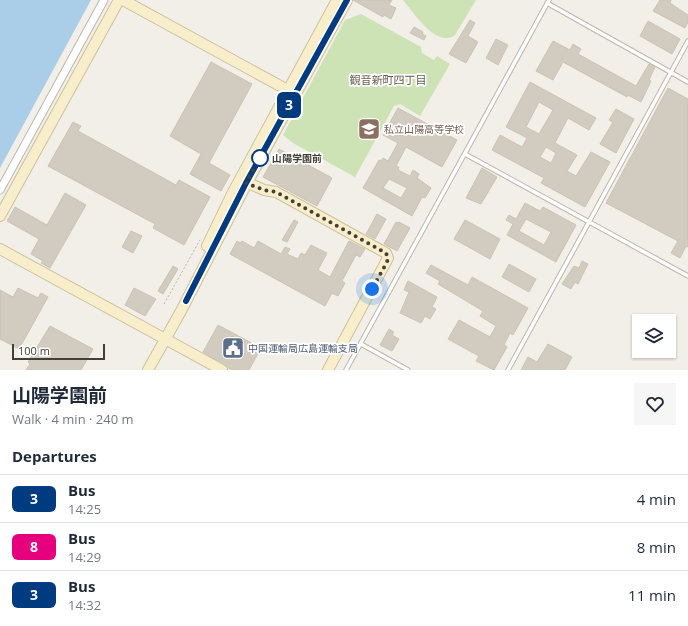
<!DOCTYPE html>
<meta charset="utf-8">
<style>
body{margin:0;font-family:"Open Sans","Noto Sans JP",sans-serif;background:#f6f6f7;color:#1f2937;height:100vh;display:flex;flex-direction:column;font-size:15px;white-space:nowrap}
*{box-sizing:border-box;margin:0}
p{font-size:13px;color:#747a83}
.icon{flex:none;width:22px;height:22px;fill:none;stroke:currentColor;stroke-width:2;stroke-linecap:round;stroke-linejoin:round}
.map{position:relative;height:370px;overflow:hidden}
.sheet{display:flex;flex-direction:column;background:#fff;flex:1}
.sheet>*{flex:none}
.badge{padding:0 8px;border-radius:6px;font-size:14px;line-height:26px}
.tools{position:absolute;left:632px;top:314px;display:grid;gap:8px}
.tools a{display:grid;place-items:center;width:44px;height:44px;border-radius:0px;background:#fff;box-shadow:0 1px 3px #0004;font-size:20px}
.scale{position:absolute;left:12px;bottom:10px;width:93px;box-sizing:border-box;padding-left:4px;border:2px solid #454037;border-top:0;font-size:11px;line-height:14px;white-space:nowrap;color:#454037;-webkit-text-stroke:3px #fff;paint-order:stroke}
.you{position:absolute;width:20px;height:20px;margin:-10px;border:3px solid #fff;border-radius:50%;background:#1a73e8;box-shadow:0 0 0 6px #1a73e833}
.map>.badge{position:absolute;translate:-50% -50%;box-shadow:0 0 0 2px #fff}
h2{padding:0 12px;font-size:15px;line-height:36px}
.round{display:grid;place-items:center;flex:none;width:42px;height:42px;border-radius:0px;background:#f6f6f7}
.headline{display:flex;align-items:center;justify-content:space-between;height:68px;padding:0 12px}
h1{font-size:19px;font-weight:700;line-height:30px}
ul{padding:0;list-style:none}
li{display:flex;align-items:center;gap:12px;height:48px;padding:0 12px;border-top:1px solid #e0e1e3}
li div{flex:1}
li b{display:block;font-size:15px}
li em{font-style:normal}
li .badge{min-width:44px;font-weight:700;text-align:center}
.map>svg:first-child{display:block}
</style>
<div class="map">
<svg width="688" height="370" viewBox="0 0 688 370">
<rect width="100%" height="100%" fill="#f2efe8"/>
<path fill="#cde2b5" d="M403 0H476L455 35C437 49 414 13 403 0Z
M361 14 421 47 422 53 434 60 437 56 450 64 420 116 400 104 394 106 355 177 293 143 283 135 345 20Z"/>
<path fill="#abcee8" d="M0 0H91L0 168Z"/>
<path fill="#d2cbbf" stroke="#ccc3b3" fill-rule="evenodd" d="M353 0H392L389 5 396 8 391 19 384 15 383 17Z
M660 0H671L670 3 688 15V22L685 28 653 11Z
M470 20 475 23 468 36 478 42 466 63 449 54Z
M648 21 680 39 672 54 640 36Z
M414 27 423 32 422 34 426 36 424 40 410 33Z
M496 39 508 45 498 65 486 58Z
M553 41 570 50 573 44 581 49 578 54 636 86 649 64 655 67 649 80 651 81 641 102 628 95 627 97 563 62 553 80 536 71Z
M211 62 252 84 209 163 230 175 221 191 190 174 201 154 170 136Z
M530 82 596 118 589 130 568 118 555 143 577 155 567 171 576 176 591 152 610 162 585 207 541 183 544 178 492 150 500 135 522 147 527 138 506 127ZM539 102 553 110 539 134 526 127ZM546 147 556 153 551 163 540 157Z
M668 88 688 99V247L686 246 680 258 671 253 678 241 606 203Z
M398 108 457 140 442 167 406 147 396 166 399 167 398 170 410 176 413 170 419 174 417 178 431 188 425 198 422 197 412 216 363 188 379 160 381 161 383 158 388 161 398 143 383 135ZM389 179 407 188 401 198 383 188Z
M616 109 634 119 616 153 600 144 613 122 609 120Z
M73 122 81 126 78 131 176 185 179 180 210 197 184 245 153 228 155 224 48 166Z
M279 149 332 178 317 206 263 177Z
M482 168 497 177 481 204 466 198Z
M65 193 86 205 50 268 41 263 43 261 31 254 39 239 7 221 15 207 47 225Z
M525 203 540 211 543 207 576 225 556 262 507 235 513 224 506 220 509 215 516 219ZM526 219 551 232 544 245 519 231Z
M377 214 386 219 375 239 366 234Z
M294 220 298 222 287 242 282 240Z
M465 220 500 239 490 259 454 239Z
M396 222 398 223 399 222 410 228 397 251 384 244Z
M131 231 142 236 133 253 122 247Z
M237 241 240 243 242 241 254 248 258 241 281 254 285 247 290 249 287 254 298 259 301 253 305 255 311 245 327 253 318 270 330 277 349 241 365 249 360 257 356 255 342 281 345 283 338 296 332 293 325 306 230 254Z
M582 261 588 264 578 284 575 282 571 289 562 284 574 266 579 268Z
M509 264 536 279 529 292 502 277Z
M431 265 468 285 472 277 528 308 513 335 510 333 504 345 507 347 494 370 476 361 479 356 448 339 459 320 490 337 496 326 480 316 483 311 438 284 440 281 426 273Z
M173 266 178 269 163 294 158 291Z
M408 281 437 297 432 307 436 309 430 319 425 316 421 323 400 313 409 292 404 290Z
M18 288 38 298 41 293 48 297 19 349 0 339V290L13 297Z
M134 288 156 299 145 316 125 305Z
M218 325 261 348 249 370H232L203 352Z
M50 326 93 349 81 370H26L30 364 28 362Z
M389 329 394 332 392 335 399 339 392 351 380 345Z
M548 344 572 357 565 370H521L528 357 537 362Z"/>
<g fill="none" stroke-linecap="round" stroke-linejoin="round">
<g stroke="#bcb7ac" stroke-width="5.5">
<path id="lane" d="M547 3 688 82
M465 154 688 276
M361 344 408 370
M346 370 549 0
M508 370 688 41"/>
</g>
<g stroke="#bcb7ac" stroke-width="9">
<path id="street" d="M0 190 104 0"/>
</g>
<g stroke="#cdc19c" stroke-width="12">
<path id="secondary" d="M123 0 293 93
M241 180 264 190 276 192 386 253 388 258 328 370
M0 216 119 0
M207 246 233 192 337 0
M0 249 222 370
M148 370 181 311 247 183 347 0"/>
</g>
<path stroke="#bdb29e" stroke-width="1" stroke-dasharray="2 2" stroke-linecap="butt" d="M164 304 200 240"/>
<use href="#lane" stroke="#fff" stroke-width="3.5"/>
<use href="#street" stroke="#fff" stroke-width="7"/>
<use href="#secondary" stroke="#f8eecc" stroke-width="10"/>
</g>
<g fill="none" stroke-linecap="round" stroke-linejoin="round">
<g stroke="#fff" stroke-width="9">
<path id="line" d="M186 301 246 183 347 0"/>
</g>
<use href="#line" stroke="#003b80" stroke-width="6"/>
<path stroke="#454037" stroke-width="4" stroke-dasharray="0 7.2" d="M260 158 246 183 264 190 276 192 386 253 388 258 387 262 372 289"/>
</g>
<defs>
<g id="school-square" transform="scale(1.15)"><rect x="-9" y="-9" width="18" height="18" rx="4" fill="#8d6e63" stroke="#fff"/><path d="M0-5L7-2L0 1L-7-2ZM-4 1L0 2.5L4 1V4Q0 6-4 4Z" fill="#fff"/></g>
<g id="civic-square" transform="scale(1.15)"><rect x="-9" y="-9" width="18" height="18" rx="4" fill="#5c6f8a" stroke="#fff"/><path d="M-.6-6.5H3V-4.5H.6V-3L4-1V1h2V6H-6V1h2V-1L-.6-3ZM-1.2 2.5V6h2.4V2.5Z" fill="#fff"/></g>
</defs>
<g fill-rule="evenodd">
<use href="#school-square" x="369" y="129"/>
<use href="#civic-square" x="233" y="348"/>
</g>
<circle fill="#fff" stroke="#003b80" stroke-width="2" cx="260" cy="158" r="8"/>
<g text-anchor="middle" stroke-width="3.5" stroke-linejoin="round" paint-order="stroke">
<g font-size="10" fill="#785e54" stroke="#fff" text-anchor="start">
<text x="384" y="133">私立山陽高等学校</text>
</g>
<g font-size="10" font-weight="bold" fill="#454037" stroke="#fff" text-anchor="start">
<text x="272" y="162">山陽学園前</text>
</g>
<g font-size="10" fill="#4e5e75" stroke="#fff" text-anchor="start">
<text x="248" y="352">中国運輸局広島運輸支局</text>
</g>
<g font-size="11" fill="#665e50" stroke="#fff">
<text x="388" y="84">観音新町四丁目</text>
</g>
</g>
</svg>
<div class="tools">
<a><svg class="icon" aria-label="layers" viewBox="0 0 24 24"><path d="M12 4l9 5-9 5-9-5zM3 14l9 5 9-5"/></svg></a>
</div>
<div class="scale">100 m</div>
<div class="you" style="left:372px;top:289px"></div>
<b class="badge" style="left:289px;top:105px;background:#003b80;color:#fff">3</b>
</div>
<section class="sheet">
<div class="headline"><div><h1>山陽学園前</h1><p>Walk · 4 min · 240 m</p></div><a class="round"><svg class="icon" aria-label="heart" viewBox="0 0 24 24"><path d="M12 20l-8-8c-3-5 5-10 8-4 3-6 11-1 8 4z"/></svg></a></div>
<h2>Departures</h2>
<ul>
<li><span class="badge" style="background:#003b80;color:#fff">3</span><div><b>Bus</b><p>14:25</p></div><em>4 min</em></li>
<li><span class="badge" style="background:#e6007e;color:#fff">8</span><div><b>Bus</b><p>14:29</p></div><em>8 min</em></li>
<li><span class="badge" style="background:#003b80;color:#fff">3</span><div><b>Bus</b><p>14:32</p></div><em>11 min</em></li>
</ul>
</section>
